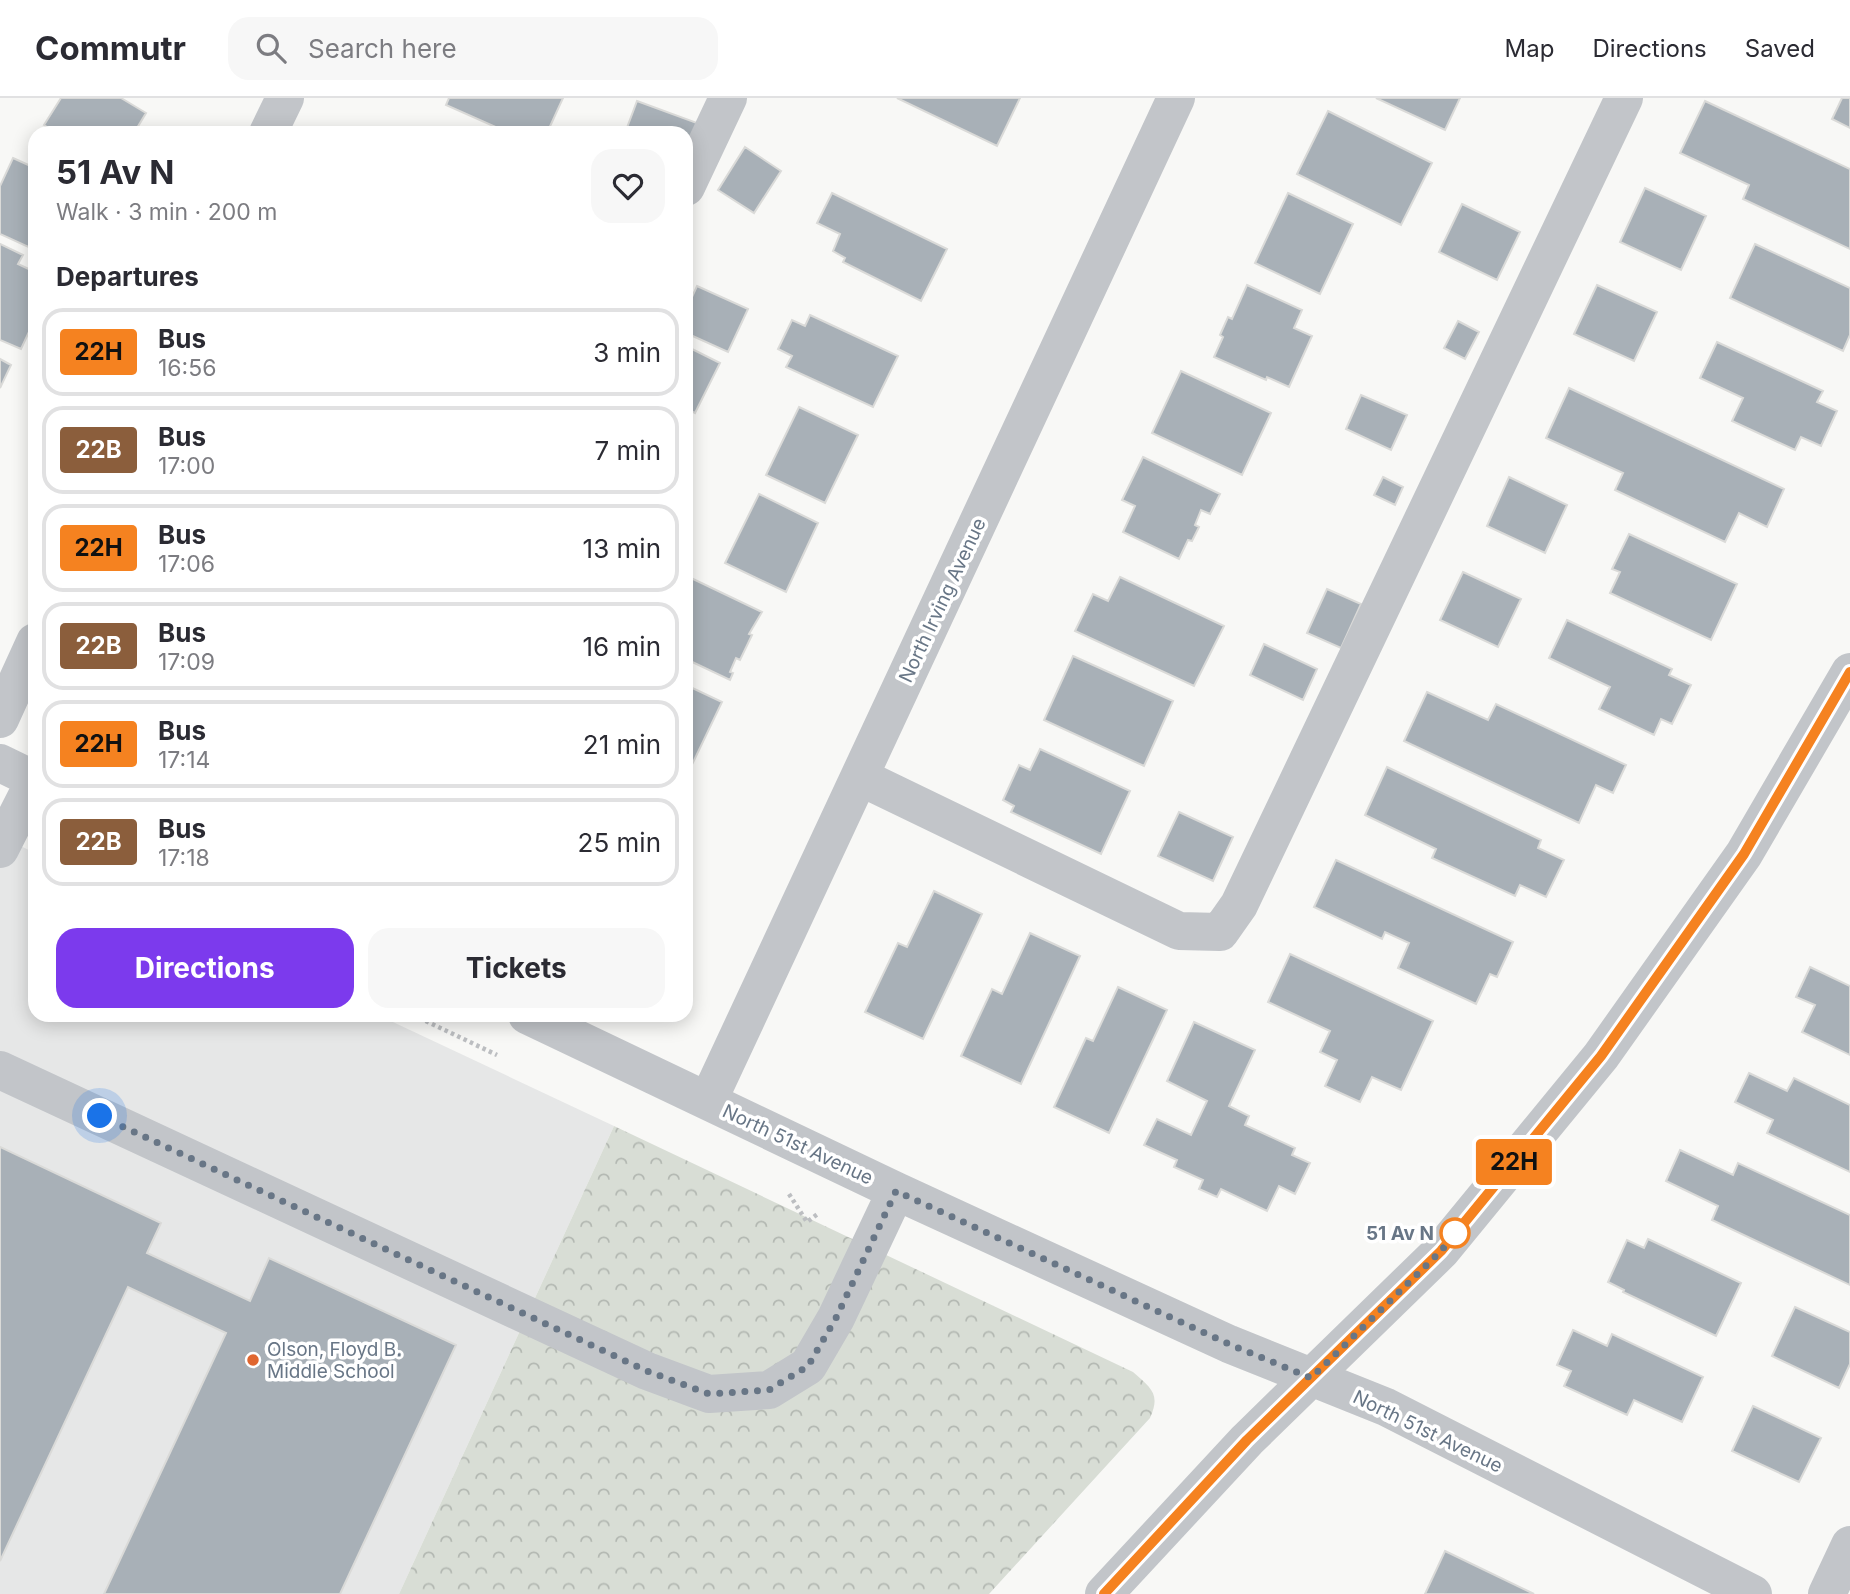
<!DOCTYPE html>
<meta charset="utf-8">
<style>
body{margin:0;font-family:Inter,sans-serif;background:#f7f7f7;color:#2b2b33;height:100vh;display:flex;flex-direction:column;font-size:26px;white-space:nowrap}
*{box-sizing:border-box;margin:0}
p{font-size:23px;color:#7c7c81}
.icon{flex:none;width:38px;height:38px;fill:none;stroke:currentColor;stroke-width:2;stroke-linecap:round;stroke-linejoin:round}
.map{position:relative;flex:1;overflow:hidden}
.details{position:absolute;left:28px;top:28px;width:665px;height:896px;display:flex;flex-direction:column;background:#fff;border-radius:21px;box-shadow:0 4px 18px #0003}
.details>*{flex:none}
.badge{padding:0 14px;border-radius:5px;font-size:24px;line-height:46px}
.you{position:absolute;width:35px;height:35px;margin:-18px;border:5px solid #fff;border-radius:50%;background:#1a73e8;box-shadow:0 0 0 10px #1a73e833}
.map>.badge{position:absolute;translate:-50% -50%;box-shadow:0 0 0 4px #fff}
h2{padding:0 28px;font-size:26px;line-height:63px}
.round{display:grid;place-items:center;flex:none;width:74px;height:74px;border-radius:21px;background:#f7f7f7}
.overview{display:flex;align-items:center;justify-content:space-between;height:119px;padding:0 28px}
h1{font-size:33px;font-weight:700;line-height:52px}
.cta{display:flex;gap:14px;margin-top:auto;padding:14px 28px}
.cta a{flex:1;height:80px;border-radius:21px;background:#7c3aed;color:#fff;font-size:28px;font-weight:700;line-height:80px;text-align:center}
.cta a+a{background:#f7f7f7;color:#2b2b33}
ul{padding:0;list-style:none}
li{display:flex;align-items:center;gap:21px;height:88px;margin:0 14px 10px;padding:0 14px;border:4px solid #e1e1e2;border-radius:21px}
li div{flex:1}
li b{display:block;font-size:26px}
li em{font-style:normal}
li .badge{min-width:77px;font-weight:700;text-align:center}
header{display:flex;align-items:center;gap:42px;box-sizing:border-box;height:98px;padding:0 35px;background:#fff;border-bottom:2px solid #e1e1e2}
header strong{font-size:33px}
nav{display:flex;gap:38px;margin-inline-start:auto;font-size:24px}
.search{width:490px;height:63px;background:#f7f7f7;display:flex;align-items:center;gap:18px;box-sizing:border-box;padding:0 24px;border-radius:21px;color:#7c7c81;font-size:26px}
.map>svg:first-child{display:block}
</style>
<header>
<strong>Commutr</strong>
<div class="search"><svg class="icon" aria-label="search" viewBox="0 0 24 24"><circle cx="10" cy="10" r="6"/><path d="M15 15l6 6"/></svg>Search here</div>
<nav><a>Map</a><a>Directions</a><a>Saved</a></nav>
</header>
<div class="map">
<svg width="1850" height="1496" viewBox="0 0 1850 1496">
<defs>
<pattern id="park-crowns" width="20" height="18" patternUnits="userSpaceOnUse" patternTransform="scale(1.75)"><rect width="20" height="18" fill="#d8ddd5"/><path d="M2 6a3 3 0 1 1 6 0M12 15a3 3 0 1 1 6 0" fill="none" stroke="#b3b8b2"/></pattern>
</defs>
<rect width="100%" height="100%" fill="#f8f8f6"/>
<path fill="#e6e7e7" d="M0 738 35 755V917H378L614 1028 399 1496H0Z"/>
<path fill="url(#park-crowns)" d="M614 1028 1133 1274C1151 1290 1161 1296 1150 1320L989 1496H399Z"/>
<path fill="#a8b0b7" stroke="#dadad8" stroke-width="2" d="M61 0H121L146 15 134 35H56L44 27Z
M449 0H563L547 35H509L446 7Z
M897 0H1020L997 48Z
M1376 0H1460L1445 32Z
M1842 0H1850V30L1832 21Z
M637 3 697 25 686 56V35H625Z
M1705 3 1850 71V151L1743 101 1749 87 1680 55Z
M1328 13 1432 65 1401 127 1297 76Z
M745 49 781 73 754 115 718 92Z
M13 60 35 70V152L0 136V88Z
M1645 90 1706 118 1681 172 1620 144Z
M832 95 947 151 921 203 843 164 845 160 833 153 840 136 817 125Z
M1288 95 1353 126 1320 196 1255 165Z
M1462 106 1520 134 1497 182 1439 154Z
M0 146 23 157 18 166 35 174V221L21 251 0 242Z
M1755 146 1850 190V237L1843 253 1730 200Z
M1247 187 1302 212 1294 230 1312 238 1289 289 1267 279 1266 282 1214 259 1223 239 1220 237 1228 219 1232 221Z
M1597 187 1657 214 1634 263 1574 236Z
M697 188 748 211 728 254 686 235V212Z
M810 217 898 258 873 309 786 269 792 258 778 251 792 222 805 228Z
M1458 223 1479 234 1465 261 1444 250Z
M1717 244 1823 293 1817 304 1837 313 1821 348 1801 339 1795 352 1732 323 1743 300 1700 280Z
M686 248 720 265 695 315 686 310Z
M0 261 11 267 0 290Z
M1181 273 1271 315 1242 377 1152 335Z
M1569 290 1784 391 1767 429 1739 415 1725 444 1615 392 1623 375 1546 340Z
M1361 297 1407 317 1391 352 1346 331Z
M799 309 858 337 825 405 766 377Z
M1143 359 1220 396 1210 416 1201 412 1195 427 1199 429 1192 443 1188 442 1179 461 1123 434 1135 408 1122 402Z
M1383 379 1403 389 1395 407 1374 397Z
M1509 379 1567 407 1545 455 1487 428Z
M759 396 818 425 786 494 725 465Z
M1629 436 1737 486 1711 542 1610 495 1620 474 1612 471Z
M1463 474 1521 501 1498 549 1440 522Z
M1120 479 1224 528 1194 588 1075 533 1093 496 1108 503Z
M691 480 762 514 749 536 752 537 740 562 736 560 730 574 733 575 730 582 686 561V490Z
M1327 491 1361 506 1341 550 1307 535Z
M1567 522 1672 571 1669 577 1691 587 1672 626 1661 621 1654 637 1599 611 1610 589 1549 560Z
M1264 546 1317 571 1303 602 1250 577Z
M1073 558 1173 603 1144 668 1044 622Z
M686 587 722 604 687 677H686Z
M1427 594 1488 622 1496 606 1626 667 1613 695 1596 687 1579 725 1404 643Z
M1040 651 1130 693 1101 756 1011 714 1014 708 1003 702 1019 667 1030 672Z
M1387 669 1541 742 1538 750 1564 762 1546 799 1520 787 1515 798 1432 760 1436 751 1365 717Z
M1179 714 1233 739 1213 783 1158 758Z
M1336 762 1513 844 1497 879 1490 876 1476 906 1398 870 1409 845 1385 834 1382 841 1314 809Z
M934 793 982 816 923 941 865 914 898 845 907 849Z
M1030 835 1080 858 1021 986 961 958 992 891 1002 896Z
M1290 856 1433 923 1401 992 1372 979 1360 1004 1325 988 1337 962 1320 954 1330 933 1268 904Z
M1810 869 1850 888V957L1802 934 1815 907 1796 899Z
M1118 889 1167 912 1109 1035 1054 1009 1086 940 1093 943Z
M1194 924 1255 952 1229 1008 1249 1018 1245 1027 1295 1050 1292 1057 1310 1065 1295 1096 1279 1088 1267 1113 1221 1091 1217 1099 1199 1091 1203 1082 1174 1069 1177 1062 1144 1047 1157 1021 1191 1037 1207 1003 1167 983Z
M1749 975 1787 993 1794 980 1850 1007V1074L1767 1035 1773 1022 1735 1004Z
M0 1049 161 1125 147 1155 250 1203 269 1160 456 1247 340 1496H104L226 1235 128 1189 0 1463Z
M1680 1052 1733 1077 1738 1065 1850 1117V1187L1712 1122 1718 1108 1666 1083Z
M1648 1141 1741 1185 1716 1238 1623 1194 1624 1192 1608 1184 1627 1142 1644 1150Z
M1795 1209 1850 1234V1266L1839 1290 1772 1258Z
M1573 1232 1607 1248 1612 1236 1703 1279 1682 1324 1634 1302 1627 1317 1564 1288 1571 1273 1557 1267Z
M1753 1308 1821 1340 1799 1384 1732 1353Z
M1445 1453 1534 1496H1425Z"/>
<g fill="none" stroke-linecap="round" stroke-linejoin="round">
<path stroke="#bcbec1" stroke-width="4.5" stroke-dasharray="3.5 3.5" stroke-linecap="butt" d="M413 917 497 957
M789 1096 807 1124 819 1115"/>
<path stroke="#c2c5c9" stroke-width="38" d="M268 35 285 0
M686 89 728 0
M0 621 35 544
M0 665 35 682
M860 679 1179 833 1220 834 1239 807 1624 0
M0 751 35 682
M527 917 896 1093 1229 1246 1386 1309 1753 1496
M0 972 647 1273 709 1296 769 1292 808 1268 836 1220 896 1093
M708 1003 1176 0
M1104 1496 1247 1342 1441 1153 1601 958 1744 756 1850 574
M1827 1496 1850 1447"/>
</g>
<g fill="none" stroke-linecap="round" stroke-linejoin="round">
<g stroke="#fff" stroke-width="16">
<path id="line" d="M1104 1496 1247 1342 1441 1153 1601 958 1744 756 1850 574"/>
</g>
<use href="#line" stroke="#f58220" stroke-width="10"/>
<path stroke="#687686" stroke-width="7" stroke-dasharray="0 12.6" d="M100 1018 647 1273 709 1296 769 1292 808 1268 836 1220 896 1093 1229 1246 1311 1280 1441 1153 1458 1131 1455 1135"/>
</g>
<circle fill="#fff" stroke="#f58220" stroke-width="3.5" cx="1455" cy="1135" r="14"/>
<circle fill="#e0662f" stroke="#fff" stroke-width="2.5" cx="253" cy="1262" r="7"/>
<g text-anchor="middle" stroke-width="7" stroke-linejoin="round" paint-order="stroke">
<g font-size="19" fill="#687686" stroke="#fff">
<text transform="translate(942 502) rotate(-65)" y="7">North Irving Avenue</text>
<text transform="translate(798 1046) rotate(25)" y="7">North 51st Avenue</text>
<text transform="translate(1428 1333) rotate(26)" y="7">North 51st Avenue</text>
</g>
<g font-size="19" font-weight="bold" fill="#687686" stroke="#fff" text-anchor="end">
<text x="1434" y="1142">51 Av N</text>
</g>
<g font-size="19" fill="#687686" stroke="#fff" text-anchor="start">
<text x="267" y="1258">Olson, Floyd B.<tspan x="267" dy="22">Middle School</tspan></text>
</g>
</g>
</svg>
<div class="you" style="left:100px;top:1018px"></div>
<b class="badge" style="left:1514px;top:1064px;background:#f58220;color:#111">22H</b>
<section class="details">
<div class="overview"><div><h1>51 Av N</h1><p>Walk · 3 min · 200 m</p></div><a class="round"><svg class="icon" aria-label="heart" viewBox="0 0 24 24"><path d="M12 20l-8-8c-3-5 5-10 8-4 3-6 11-1 8 4z"/></svg></a></div>
<h2>Departures</h2>
<ul>
<li><span class="badge" style="background:#f58220;color:#111">22H</span><div><b>Bus</b><p>16:56</p></div><em>3 min</em></li>
<li><span class="badge" style="background:#8b5e3c;color:#fff">22B</span><div><b>Bus</b><p>17:00</p></div><em>7 min</em></li>
<li><span class="badge" style="background:#f58220;color:#111">22H</span><div><b>Bus</b><p>17:06</p></div><em>13 min</em></li>
<li><span class="badge" style="background:#8b5e3c;color:#fff">22B</span><div><b>Bus</b><p>17:09</p></div><em>16 min</em></li>
<li><span class="badge" style="background:#f58220;color:#111">22H</span><div><b>Bus</b><p>17:14</p></div><em>21 min</em></li>
<li><span class="badge" style="background:#8b5e3c;color:#fff">22B</span><div><b>Bus</b><p>17:18</p></div><em>25 min</em></li>
</ul>
<div class="cta"><a>Directions</a><a>Tickets</a></div>
</section>
</div>
